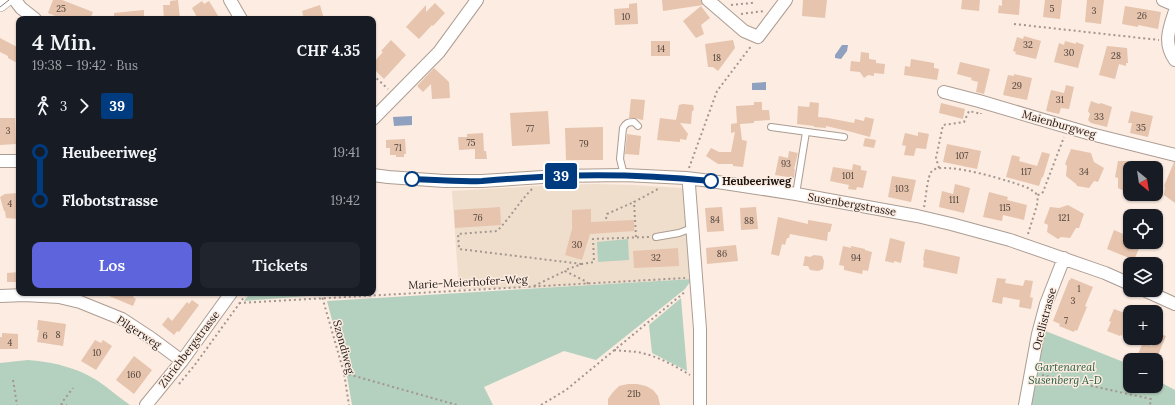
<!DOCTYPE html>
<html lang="de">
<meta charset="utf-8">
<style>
body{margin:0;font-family:Lora,serif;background:#20242c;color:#f1f3f6;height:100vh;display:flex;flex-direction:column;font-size:15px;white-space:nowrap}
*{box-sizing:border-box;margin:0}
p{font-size:13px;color:#9ea1a6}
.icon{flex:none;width:22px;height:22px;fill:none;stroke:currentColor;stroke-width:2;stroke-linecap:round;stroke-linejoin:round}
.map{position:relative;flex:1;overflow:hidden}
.side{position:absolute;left:16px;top:16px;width:360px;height:280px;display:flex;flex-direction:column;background:#171b24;border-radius:8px;box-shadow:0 1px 3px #0004}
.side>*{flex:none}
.badge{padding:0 8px;border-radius:3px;font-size:14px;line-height:26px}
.needle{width:26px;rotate:150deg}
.buttons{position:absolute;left:1123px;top:161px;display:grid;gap:8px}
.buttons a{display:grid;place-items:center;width:40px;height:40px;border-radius:8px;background:#171b24;box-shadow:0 1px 3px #0004;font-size:20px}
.map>.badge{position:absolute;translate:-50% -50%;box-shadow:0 0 0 2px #fff}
.legs{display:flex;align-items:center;gap:6px;height:44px;padding:0 16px;font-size:13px}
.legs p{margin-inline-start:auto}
.headline{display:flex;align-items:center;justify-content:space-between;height:68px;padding:0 16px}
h1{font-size:22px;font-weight:600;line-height:30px}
.primary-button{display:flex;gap:8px;margin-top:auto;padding:8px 16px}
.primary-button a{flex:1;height:46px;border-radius:8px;background:#5d64dc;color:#fff;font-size:16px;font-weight:600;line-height:46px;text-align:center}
.primary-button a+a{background:#20242c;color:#f1f3f6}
ul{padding:0 16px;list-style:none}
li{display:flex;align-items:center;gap:14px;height:48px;font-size:15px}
li i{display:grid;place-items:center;width:6px;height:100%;margin:0 5px;background:currentColor}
li i::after{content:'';width:10px;height:10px;margin:-5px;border:3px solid;border-radius:50%;background:#171b24}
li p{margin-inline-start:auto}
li:first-child i{background:linear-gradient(#0000 50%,currentColor 0)}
li:last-child i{background:linear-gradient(currentColor 50%,#0000 0)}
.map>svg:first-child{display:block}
</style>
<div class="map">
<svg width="1175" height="405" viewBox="0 0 1175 405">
<rect width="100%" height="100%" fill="#fcece1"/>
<path fill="#f0decd" d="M593 184 634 185 682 188 685 190 692 279 539 288 459 289 452 191 553 185Z"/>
<path fill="#b4d0be" d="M628 239 629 260 598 262 597 242Z
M692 279 685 289 596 360 564 351 484 387 493 405H352L347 376 327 301Z
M250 293H320L321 295 244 301Z
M681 298 687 371 652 353 649 325Z
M1043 330 1121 361 1130 366V386H1156V380L1175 390V405H1027Z
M28 360C55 362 83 369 105 386 113 392 121 399 130 405H0V363Z"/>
<path fill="#8fa1bf" d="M842 45H848L847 51 841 59 835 58V55Z
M766 82V90H752V83Z
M412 116V125L394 126 393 117Z"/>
<path fill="#e6c4ae" d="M53 0H62L93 12 90 19H63L48 13Z
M178 0 180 19H164L163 5H170V1Z
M662 0H701L703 5 663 11Z
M803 0H827L825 18 802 16Z
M962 0H980L979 11 961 9Z
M1002 0H1020L1019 15 998 13 999 5 1002 6Z
M1045 0H1062L1060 19 1043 17Z
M1087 0H1104L1101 24 1085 22Z
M202 1 204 4 209 1 220 19H198L192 8Z
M435 3 445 13 433 26 432 25 419 39 406 27 426 5V12Z
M637 3 638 24 615 25 614 9 629 8V4Z
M320 5 324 19H304L302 11Z
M701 6 710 18 701 25 704 34 696 38 683 21Z
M1125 6 1161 12 1158 29 1138 25V27L1122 24Z
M144 10V19H114V13Z
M1024 36 1041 41 1036 59 1015 54 1016 52 1013 51 1017 37 1023 39Z
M0 38 19 48V64L8 58V56L0 52Z
M391 40 406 55 384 79 373 68V63L383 52 381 51Z
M733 40 735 48 718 71 713 67H708L705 44Z
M651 41H670V56H651Z
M1065 41 1076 44V42L1084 45 1078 68 1054 62 1059 43 1064 45Z
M1107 46 1127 48 1128 63H1126V66L1119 64 1115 79 1099 75Z
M861 52 869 53V59L876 60V63L885 64 884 74 874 73V76L868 75 864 78 860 72 850 71 851 61 860 62Z
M911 59 934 63V68L939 69 937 80 904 75 905 66 910 67Z
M960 62 990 69 984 94 976 92 978 82 971 80 972 78 957 74Z
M434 68 449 82 450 98 432 99 431 84 423 92 417 86Z
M1014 74 1032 78 1027 100 1003 95 1008 75 1014 76Z
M1066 85 1074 87 1069 109 1061 108 1059 114 1046 111 1051 90 1064 93Z
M631 99 645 100 643 120 634 118H629Z
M1091 101 1099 104 1101 103 1112 107 1107 127 1091 123 1088 120 1090 114 1088 111Z
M754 102H762V110H769L770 120 754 121V123L740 124 742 140 747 141 743 167 733 166V164H718L706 156 711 148 719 152H731L735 132 731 133V124L737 123 736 106 754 105Z
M810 102 819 103 818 117 828 118 854 123 855 119 864 121 865 117 874 119 870 137 848 131 826 126V128L814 127V126L797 124 798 106 809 107Z
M941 103 965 109 963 119 939 113Z
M683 104 693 105 694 109 692 112 691 124 680 123 688 134 686 140 680 139V142L657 140 660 118 676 120 679 105Z
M548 111 550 144 512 146 510 113Z
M1131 111 1153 116 1148 137 1130 133 1132 123H1128Z
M0 118H15L16 144 0 145Z
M603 127V160H566L565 128Z
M918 132 929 134 926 149 916 148 914 156 904 155 906 146 902 145 905 133 918 136Z
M483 133 484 151H486L487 159H475V149L459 150 458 137H467V134Z
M627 134 641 136 639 155 625 154Z
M865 138 876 140 874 148 863 146Z
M405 139 406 154H404V157H396V155H390V148H386V140Z
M947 144 981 151 977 169 943 162Z
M1071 149 1091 153 1094 162 1104 168 1098 182 1094 181 1089 188 1077 186 1076 184 1066 176 1067 166 1065 164Z
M789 151 798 153 794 169H795L794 178 775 175 779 156 788 158Z
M1042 152 1050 154 1043 177H1042L1039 186 1006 177 1012 155 1020 157 1019 161 1037 166Z
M1118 161H1130V194L1118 188V178L1115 177Z
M1174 162H1175V203L1164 195 1165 187 1164 186Z
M853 164 861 166V170L867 171 863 188 857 187 856 190 848 189 849 185 830 181 833 167 852 170Z
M892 176 916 180 911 202 888 197Z
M955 184 970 188 964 213 939 207 942 191 953 194Z
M989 192 1008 197 1007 200 1027 205 1024 220 1003 215 1002 221 983 217Z
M19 193V219L6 218 5 211H4L0 197 5 194Z
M1068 205 1084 214 1079 228H1076L1070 238 1061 237 1058 239 1047 232 1048 225 1044 223 1050 207 1059 208Z
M500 207 501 225 455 228 454 210Z
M722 207 724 231 707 232 705 208Z
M756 207 758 229 741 230 740 208Z
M591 209V222L634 220V231L590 234 582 260 565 255 572 229V210Z
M778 217 808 224V220L832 224 830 232H828L827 241 790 234 789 238H787L785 245 782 244 779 256 771 254Z
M1114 230 1130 237V242H1142L1134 260 1107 249Z
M890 238 905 242 901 263 894 261V263L885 261Z
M736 245 738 261 707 264 706 248Z
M843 246 851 248V246L865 249V250L872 252 868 271 863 270 862 274 844 270V266L839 265Z
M678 248 679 266 634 268 633 251Z
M925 249 960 257 957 274 923 267 924 261 923 260Z
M814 255 822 256 824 261 823 269 818 271 810 270 808 266H803L805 256 810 257Z
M19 272V282H7V273Z
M997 278 1006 279 1005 283 1023 286 1025 280 1033 281 1030 297 1033 298 1031 309 1019 307 1020 300 1003 297 1002 304 992 302Z
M1071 278 1093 287 1085 306 1087 307 1079 326 1077 331 1075 330 1074 332 1059 326 1060 324 1053 321 1069 280H1070Z
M102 293H135L133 297 136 299 133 306Z
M192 300 199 305 179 332 177 331 174 335 162 325 168 317 172 321 187 302 189 304Z
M1114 309 1130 315 1122 336 1120 335V336L1107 331 1111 322 1109 321Z
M38 320 66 324 63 346 37 342 39 330H37Z
M2 333 18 334V349H0V337H2Z
M1157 333 1166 336 1156 360H1153L1138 354 1143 342 1152 346 1155 338H1156Z
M95 340 101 343 103 340 112 346 96 370 81 361Z
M134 356 152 370 134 394 116 380Z
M628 384H637L646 386 653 390 658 396 660 405H608V399L613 392 619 386Z"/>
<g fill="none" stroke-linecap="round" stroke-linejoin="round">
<g stroke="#ac9d93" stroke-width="8">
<path id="service" d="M771 127 844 137
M624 175 620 159 623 128C626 123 628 122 634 122L638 126
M796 194 806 132
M656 237 679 233 692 228"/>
</g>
<g stroke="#ac9d93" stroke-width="14">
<path id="minor" d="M15 0 21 8 35 19
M230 0 241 19
M708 0 744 31 758 37 786 0
M1163 0 1175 5
M1175 11C1169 29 1163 43 1175 60
M944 92 979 101 1091 134 1175 155
M373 119 439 52 477 0
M0 161H19
M373 175 388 177 444 181H482L558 176 624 175 686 178 711 181 796 194 917 216 951 224 1010 240 1105 273 1130 284
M690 179 689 185 700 329V405
M1144 290 1175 304
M0 296 25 295 59 297 80 302 122 319 151 338 182 361
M146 405 182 361 231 293
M1025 405 1038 334 1046 304 1064 258"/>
</g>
<g stroke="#ac9d93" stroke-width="16">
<path id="tertiary" d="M0 4 5 0"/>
</g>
<path stroke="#a2968e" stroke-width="2" stroke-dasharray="2 3" stroke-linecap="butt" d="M731 5 752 3 751 0
M741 14 764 11
M1014 24 1159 40
M373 75 388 89
M689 168 717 91 752 45
M939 168 936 158 943 125 964 122 969 111 981 114V113
M532 189C519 202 510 218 497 231L458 234 459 249 582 264
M924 207C926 199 927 176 932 171 943 160 1014 182 1028 188 1032 190 1035 193 1038 195
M606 219 607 214 634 202
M1028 234 1037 205 1038 195 1041 194 1043 192 1064 137
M636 237 634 202 660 188
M588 284 587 282 565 271V270L582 264 594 262 593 239 649 237
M534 286 565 271
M321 293 344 373 349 405
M239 303 685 278
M614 350C622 351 629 351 637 352 655 355 674 365 690 375
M344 373 457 405
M1042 375 1151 399 1150 405
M13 380 17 405
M179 384 194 366 247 293
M61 405 63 401 73 388
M61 405H67
M541 405 566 390 686 291"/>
<use href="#service" stroke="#fff" stroke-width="6"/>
<use href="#minor" stroke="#fff" stroke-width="12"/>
<use href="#tertiary" stroke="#fff" stroke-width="15"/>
<path stroke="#897e77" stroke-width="1" d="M0 7 9 0"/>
</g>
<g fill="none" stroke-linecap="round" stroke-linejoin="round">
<g stroke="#fff" stroke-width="9">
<path id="line-1" d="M412 179C435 180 459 182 482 181 507 179 533 177 558 176 609 174 660 176 711 181"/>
</g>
<use href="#line-1" stroke="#003b80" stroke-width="6"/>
</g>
<g fill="#fff" stroke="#003b80" stroke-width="2">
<circle cx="412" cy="179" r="7"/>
<circle cx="711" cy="181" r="7"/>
</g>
<g text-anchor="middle" stroke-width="3" stroke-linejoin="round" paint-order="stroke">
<g font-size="9" fill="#4f423a">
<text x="61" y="12">25</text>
<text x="1052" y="12">5</text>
<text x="1094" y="14">3</text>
<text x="1142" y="19">26</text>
<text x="626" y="20">10</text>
<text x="1028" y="48">32</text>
<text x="661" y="52">14</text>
<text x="1069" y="56">30</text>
<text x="1116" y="59">28</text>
<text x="717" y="61">18</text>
<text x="1017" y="89">29</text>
<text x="1060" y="103">31</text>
<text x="1099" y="120">33</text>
<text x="1141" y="131">35</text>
<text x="530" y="132">77</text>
<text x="8" y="134">3</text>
<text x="471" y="146">75</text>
<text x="584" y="147">79</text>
<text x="398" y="151">71</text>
<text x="962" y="159">107</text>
<text x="786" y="167">93</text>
<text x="1026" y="175">117</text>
<text x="1084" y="175">34</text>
<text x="848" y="179">101</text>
<text x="902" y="192">103</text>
<text x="954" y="203">111</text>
<text x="10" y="207">4</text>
<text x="1005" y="211">115</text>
<text x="478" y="221">76</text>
<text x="1064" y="221">121</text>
<text x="715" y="223">84</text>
<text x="749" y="224">88</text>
<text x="577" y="248">30</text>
<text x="722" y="257">86</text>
<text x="656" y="261">32</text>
<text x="856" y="261">94</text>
<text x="1079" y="292">1</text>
<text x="1073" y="304">3</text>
<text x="1066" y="324">7</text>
<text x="58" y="338">8</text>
<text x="45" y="339">6</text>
<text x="10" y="346">4</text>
<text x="97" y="356">10</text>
<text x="134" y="378">160</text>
<text x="634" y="397">21b</text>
</g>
<g font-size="11" fill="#1d1714" stroke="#fcece1">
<text transform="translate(1059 124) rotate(16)" y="4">Maienburgweg</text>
<text transform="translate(852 204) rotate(10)" y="4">Susenbergstrasse</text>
<text transform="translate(468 282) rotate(-3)" y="4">Marie-Meierhofer-Weg</text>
<text transform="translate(1044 319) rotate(-75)" y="4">Orellistrasse</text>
<text transform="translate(139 332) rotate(33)" y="4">Pilgerweg</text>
<text transform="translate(344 347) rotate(75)" y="4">Szondiweg</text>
<text transform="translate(189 349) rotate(-53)" y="4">Zürichbergstrasse</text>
</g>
<g font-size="11" font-weight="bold" fill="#1d1714" stroke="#fcece1" text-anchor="start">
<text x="722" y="185">Heubeeriweg</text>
</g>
<g font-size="11" font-style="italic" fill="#235c3d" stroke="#fcece1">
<text x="1065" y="371">Gartenareal<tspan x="1065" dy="13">Susenberg A-D</tspan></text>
</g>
</g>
</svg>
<div class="buttons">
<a><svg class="needle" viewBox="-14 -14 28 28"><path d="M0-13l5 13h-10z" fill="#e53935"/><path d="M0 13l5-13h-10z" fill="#9ea1a6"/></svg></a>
<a><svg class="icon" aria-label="locate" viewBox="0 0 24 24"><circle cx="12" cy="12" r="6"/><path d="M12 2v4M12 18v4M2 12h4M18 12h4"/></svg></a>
<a><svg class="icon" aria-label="layers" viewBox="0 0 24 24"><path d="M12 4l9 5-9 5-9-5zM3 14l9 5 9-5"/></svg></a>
<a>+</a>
<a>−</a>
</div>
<b class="badge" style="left:561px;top:176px;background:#003b80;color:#fff">39</b>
<section class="side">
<div class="headline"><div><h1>4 Min.</h1><p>19:38 – 19:42 · Bus</p></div><b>CHF 4.35</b></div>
<div class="legs"><svg class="icon" aria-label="walk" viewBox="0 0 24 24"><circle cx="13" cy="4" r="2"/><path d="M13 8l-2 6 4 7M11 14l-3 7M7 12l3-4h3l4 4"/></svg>3<svg class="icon" aria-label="forward" viewBox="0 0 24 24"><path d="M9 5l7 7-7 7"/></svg><b class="badge" style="background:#003b80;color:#fff">39</b></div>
<ul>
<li><i style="color:#003b80"></i><b>Heubeeriweg</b><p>19:41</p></li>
<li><i style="color:#003b80"></i><b>Flobotstrasse</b><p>19:42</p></li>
</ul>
<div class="primary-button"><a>Los</a><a>Tickets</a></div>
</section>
</div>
